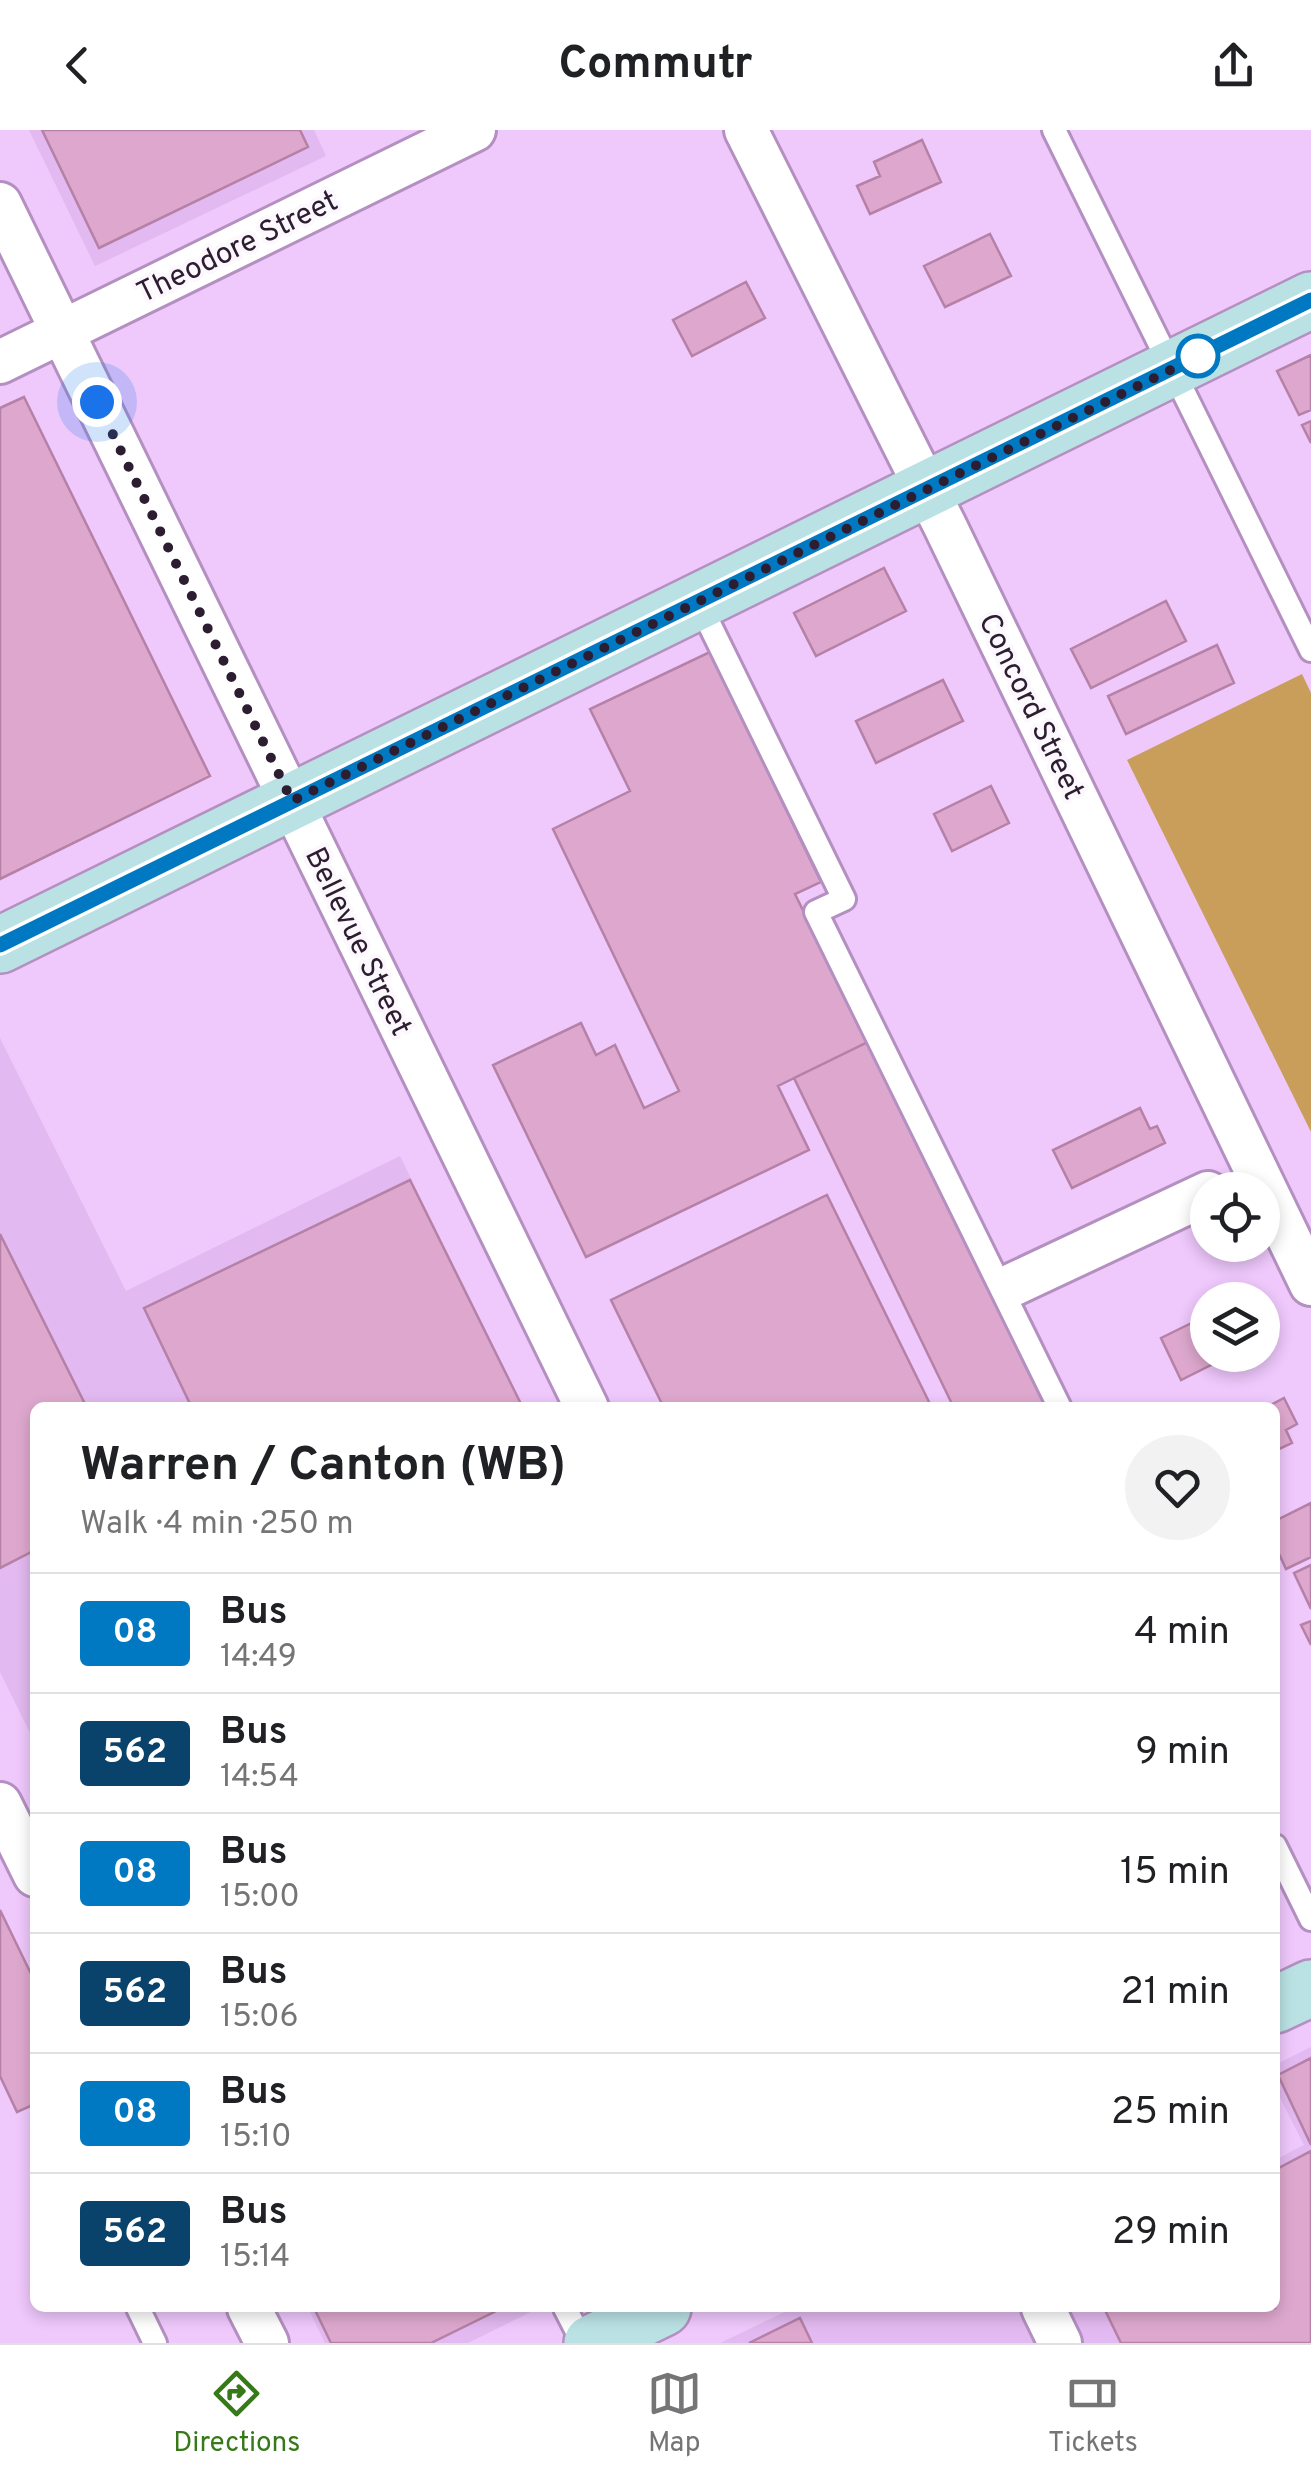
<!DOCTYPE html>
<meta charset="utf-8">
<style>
body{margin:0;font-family:Overpass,sans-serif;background:#f2f2f2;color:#202124;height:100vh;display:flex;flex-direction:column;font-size:38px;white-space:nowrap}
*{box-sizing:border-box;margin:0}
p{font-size:32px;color:#757577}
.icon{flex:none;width:55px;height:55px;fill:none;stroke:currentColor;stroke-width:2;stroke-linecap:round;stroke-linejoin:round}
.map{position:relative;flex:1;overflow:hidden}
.details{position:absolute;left:30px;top:1272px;width:1250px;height:910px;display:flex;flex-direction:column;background:#fff;border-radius:15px;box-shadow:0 5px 15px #0003}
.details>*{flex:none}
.badge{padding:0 20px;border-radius:8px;font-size:35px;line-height:65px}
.buttons{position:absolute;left:1190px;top:1042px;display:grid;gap:20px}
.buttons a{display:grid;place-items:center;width:90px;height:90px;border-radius:50%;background:#fff;box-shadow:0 5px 15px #0003;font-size:50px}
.you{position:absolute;width:50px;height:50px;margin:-25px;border:8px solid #fff;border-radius:50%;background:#1a73e8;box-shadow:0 0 0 15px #1a73e833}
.map>.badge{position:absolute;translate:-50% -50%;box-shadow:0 0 0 5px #fff}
.round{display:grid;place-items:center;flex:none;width:105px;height:105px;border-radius:52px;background:#f2f2f2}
.summary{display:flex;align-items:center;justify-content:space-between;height:170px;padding:0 50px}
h1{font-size:48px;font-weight:700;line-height:75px}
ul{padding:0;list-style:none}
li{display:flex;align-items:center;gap:30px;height:120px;padding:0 50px;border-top:2px solid #e0e0e0}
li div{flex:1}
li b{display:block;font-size:38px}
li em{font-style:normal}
li .badge{min-width:110px;font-weight:700;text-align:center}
header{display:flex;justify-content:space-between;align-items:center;height:130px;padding:0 50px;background:#fff;font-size:45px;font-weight:700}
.menu{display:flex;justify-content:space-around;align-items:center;height:140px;border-top:2px solid #e0e0e0;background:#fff;font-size:28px;color:#757577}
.menu a{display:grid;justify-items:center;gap:5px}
.menu .on{color:#377918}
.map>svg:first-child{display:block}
</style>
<header><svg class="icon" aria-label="back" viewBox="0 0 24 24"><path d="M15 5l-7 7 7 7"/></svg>Commutr<svg class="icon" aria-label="share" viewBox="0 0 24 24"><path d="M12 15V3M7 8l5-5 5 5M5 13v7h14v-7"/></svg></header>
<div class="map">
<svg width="1311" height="2213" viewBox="0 0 1311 2213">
<rect width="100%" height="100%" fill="#efc8fc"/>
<path fill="#e2b9f0" d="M29 0H314L326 26 95 136Z
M0 908 126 1161 400 1026 523 1277 35 1278V1613L0 1542Z
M1311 1917V2213H720L793 2178H1275V2030L1304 2015 1275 1958V1935Z
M308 2178H539L468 2213H325Z"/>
<path fill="#c99e5a" d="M1302 544 1311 563V1002L1127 630Z"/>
<path fill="#dea8ce" stroke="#b581a6" stroke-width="2.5" d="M42 0H300L308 17 99 118Z
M922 10 941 52 870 84 857 56 880 46 874 32Z
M990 104 1011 146 945 177 924 136Z
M746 152 765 188 692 226 673 190Z
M1311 225V280L1299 285 1277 241Z
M24 267 210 646 0 749V278Z
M1311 291V313L1302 295Z
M884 438 906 481 816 526 794 483Z
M1166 471 1186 511 1091 558 1071 519Z
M1217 515 1234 553 1126 604 1108 566Z
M710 522 821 752 795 764 868 912 778 956 809 1020 586 1127 493 935 581 893 596 925 615 915 644 978 679 961 553 699 630 661 590 579Z
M943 550 963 591 876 633 856 591Z
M991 656 1009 693 952 721 934 684Z
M868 912 1046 1278H954L794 948Z
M1140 978 1150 999 1157 996 1165 1013 1072 1058 1053 1020Z
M410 1050 523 1278H192L144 1178Z
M827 1065 932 1278H664L611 1170Z
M0 1104 87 1278H35V1420L0 1438Z
M1208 1185V1225H1231L1181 1250 1161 1208Z
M1284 1268 1297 1294 1286 1300 1292 1313 1275 1321V1278H1265Z
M1311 1373V1427L1286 1439 1275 1415V1391Z
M1311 1435V1479L1294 1443Z
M1311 1491V1515L1301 1495Z
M0 1780 35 1852V1974L17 1982 0 1946Z
M1311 1928V2015L1278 1945Z
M1311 2021V2213H1121L1104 2178H1275V2040Z
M314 2178H491L494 2182 431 2213H331Z
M800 2188 812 2213H749Z"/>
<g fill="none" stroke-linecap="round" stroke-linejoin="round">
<g stroke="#b490c0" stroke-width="28">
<path id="lane" d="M1054 0 1311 520
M698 471 844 769 816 782 1060 1278
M1275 1716 1311 1789
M138 2178 155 2213
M565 2178 583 2213"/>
</g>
<g stroke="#b490c0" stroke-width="48">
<path id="street" d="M746 0 945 396 1311 1154
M0 74 587 1278
M0 232 474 0
M1012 1155 1208 1063
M0 1674 35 1745
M249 2178 267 2213
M1043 2178 1060 2213"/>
</g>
<g stroke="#b490c0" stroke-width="60">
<path id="secondary" d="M0 815 1311 170
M1275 1875 1311 1858
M592 2213 663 2178"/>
</g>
<use href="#lane" stroke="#fff" stroke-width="22"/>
<use href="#street" stroke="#fff" stroke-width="42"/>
<use href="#secondary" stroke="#bae2e4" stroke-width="55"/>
</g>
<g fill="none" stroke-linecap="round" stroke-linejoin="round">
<g stroke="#fff" stroke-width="22">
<path id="line" d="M0 815 1311 170"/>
</g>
<use href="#line" stroke="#0079c2" stroke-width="15"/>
<path stroke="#2c1d30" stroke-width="10" stroke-dasharray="0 18" d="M97 272 292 671 1203 224 1198 226"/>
</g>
<circle fill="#fff" stroke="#0079c2" stroke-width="5" cx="1198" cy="226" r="20"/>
<g text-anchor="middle" stroke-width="8" stroke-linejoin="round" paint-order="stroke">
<g font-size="30" fill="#2c1d30" stroke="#fcf8fd">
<text transform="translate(237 116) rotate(-26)" y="10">Theodore Street</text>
<text transform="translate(1032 576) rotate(64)" y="10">Concord Street</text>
<text transform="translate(359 811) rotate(64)" y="10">Bellevue Street</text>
</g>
</g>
</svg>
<div class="buttons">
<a><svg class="icon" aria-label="locate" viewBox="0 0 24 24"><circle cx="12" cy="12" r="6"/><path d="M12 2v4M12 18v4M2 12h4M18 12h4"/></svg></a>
<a><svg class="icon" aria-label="layers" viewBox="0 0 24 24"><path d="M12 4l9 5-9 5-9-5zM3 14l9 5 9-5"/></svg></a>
</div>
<div class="you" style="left:97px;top:272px"></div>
<section class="details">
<div class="summary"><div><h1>Warren / Canton (WB)</h1><p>Walk · 4 min · 250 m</p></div><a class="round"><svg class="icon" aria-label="heart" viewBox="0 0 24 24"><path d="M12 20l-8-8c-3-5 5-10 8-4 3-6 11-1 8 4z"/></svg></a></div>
<ul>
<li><span class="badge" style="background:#0079c2;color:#fff">08</span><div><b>Bus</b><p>14:49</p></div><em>4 min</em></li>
<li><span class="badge" style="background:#09426a;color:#fff">562</span><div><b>Bus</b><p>14:54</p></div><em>9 min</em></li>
<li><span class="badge" style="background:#0079c2;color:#fff">08</span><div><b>Bus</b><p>15:00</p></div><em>15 min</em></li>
<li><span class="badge" style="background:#09426a;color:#fff">562</span><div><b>Bus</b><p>15:06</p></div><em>21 min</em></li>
<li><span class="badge" style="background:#0079c2;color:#fff">08</span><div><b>Bus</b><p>15:10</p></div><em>25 min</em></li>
<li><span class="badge" style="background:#09426a;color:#fff">562</span><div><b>Bus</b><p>15:14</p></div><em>29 min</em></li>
</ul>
</section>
</div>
<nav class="menu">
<a class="on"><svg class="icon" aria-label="directions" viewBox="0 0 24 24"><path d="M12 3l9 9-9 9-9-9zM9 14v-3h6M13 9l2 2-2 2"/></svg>Directions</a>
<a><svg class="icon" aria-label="map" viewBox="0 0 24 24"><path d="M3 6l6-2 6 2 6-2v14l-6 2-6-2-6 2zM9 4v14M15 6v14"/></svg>Map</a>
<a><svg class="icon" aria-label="tickets" viewBox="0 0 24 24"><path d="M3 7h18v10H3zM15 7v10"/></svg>Tickets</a>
</nav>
